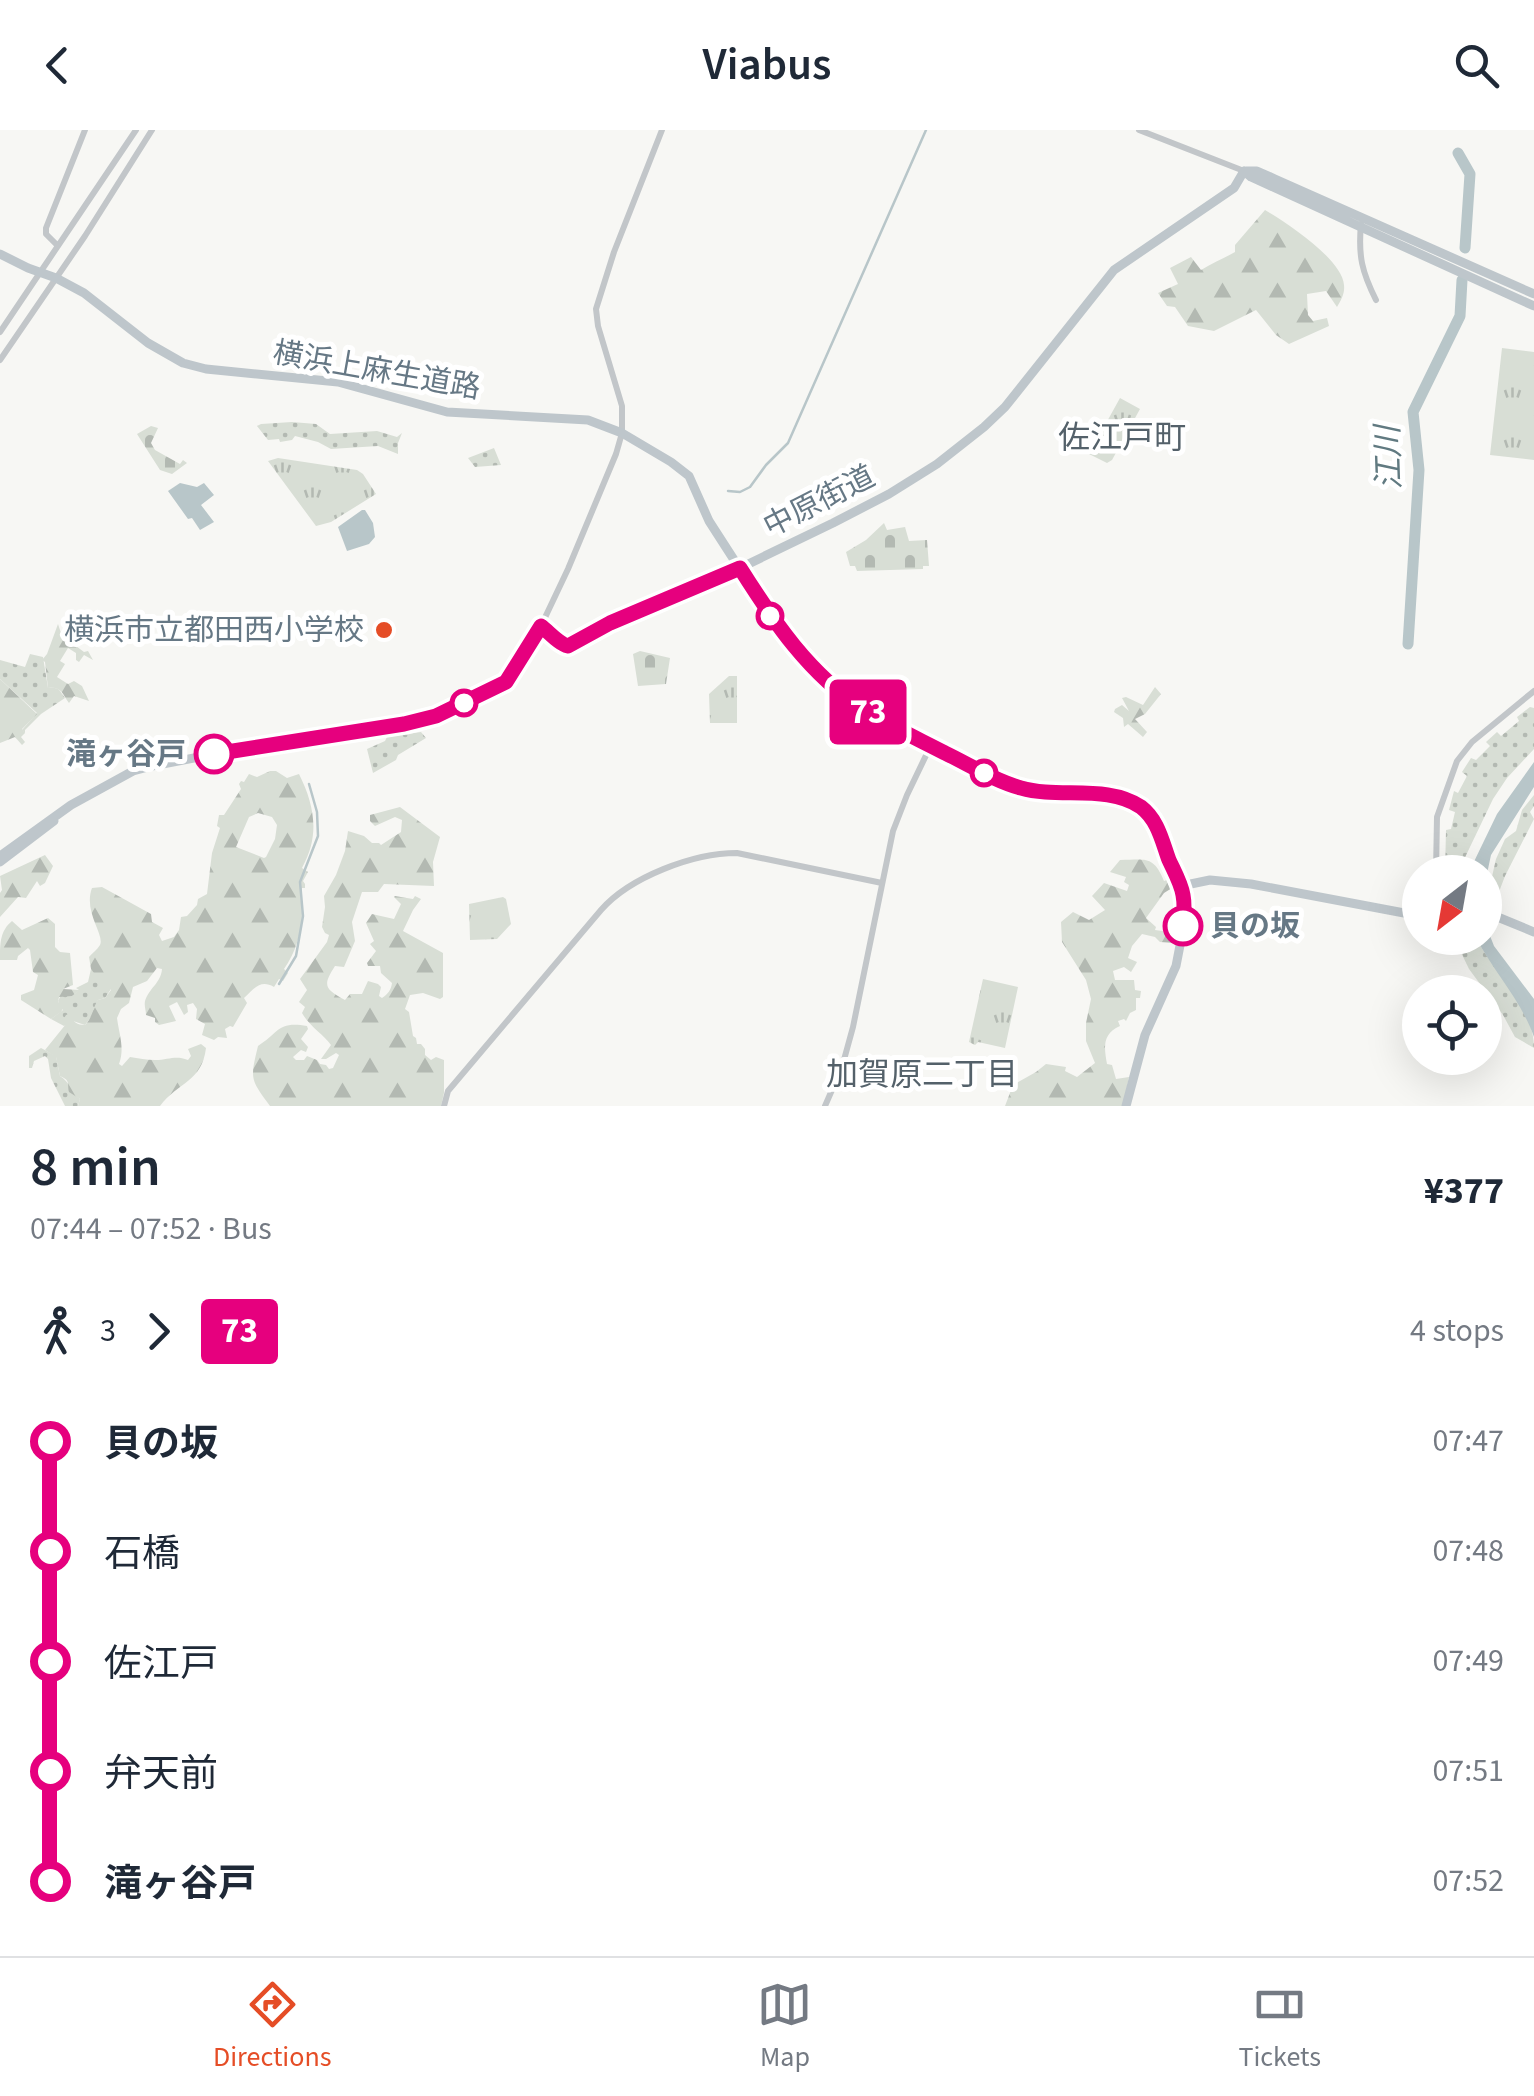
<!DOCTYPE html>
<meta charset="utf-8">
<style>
body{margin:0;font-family:"Source Sans 3","Noto Sans JP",sans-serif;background:#f2f2f3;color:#1f2937;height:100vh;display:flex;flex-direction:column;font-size:38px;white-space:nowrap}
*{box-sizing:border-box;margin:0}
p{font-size:32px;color:#747a83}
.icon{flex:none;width:55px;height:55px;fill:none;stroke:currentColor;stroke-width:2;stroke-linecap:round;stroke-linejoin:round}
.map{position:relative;height:976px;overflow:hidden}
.details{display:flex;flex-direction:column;background:#fff;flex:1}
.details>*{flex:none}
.badge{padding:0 20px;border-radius:8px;font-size:35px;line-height:65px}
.needle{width:65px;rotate:211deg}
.tools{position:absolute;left:1402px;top:725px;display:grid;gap:20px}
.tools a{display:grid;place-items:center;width:100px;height:100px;border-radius:50%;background:#fff;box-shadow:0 10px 40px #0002;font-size:50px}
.map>.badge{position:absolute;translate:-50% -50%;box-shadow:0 0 0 5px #fff}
.legs{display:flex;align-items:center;gap:15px;height:110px;padding:0 30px;font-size:32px}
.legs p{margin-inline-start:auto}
.head{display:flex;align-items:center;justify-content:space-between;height:170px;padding:0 30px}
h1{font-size:55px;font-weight:600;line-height:75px}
ul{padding:0 30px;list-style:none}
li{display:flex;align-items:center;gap:35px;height:110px;font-size:38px}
li i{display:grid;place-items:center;width:15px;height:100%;margin:0 12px;background:currentColor}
li i::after{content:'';width:25px;height:25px;margin:-12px;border:8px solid;border-radius:50%;background:#fff}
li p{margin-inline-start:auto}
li:first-child i{background:linear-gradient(#0000 50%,currentColor 0)}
li:last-child i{background:linear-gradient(currentColor 50%,#0000 0)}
header{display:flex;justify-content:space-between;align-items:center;height:130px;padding:0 30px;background:#fff;font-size:45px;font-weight:600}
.tab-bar{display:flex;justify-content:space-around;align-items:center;height:140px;border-top:2px solid #e0e1e3;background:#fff;font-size:28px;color:#747a83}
.tab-bar a{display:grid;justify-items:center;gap:5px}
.tab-bar .on{color:#e54d26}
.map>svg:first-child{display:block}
</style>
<header><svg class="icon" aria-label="back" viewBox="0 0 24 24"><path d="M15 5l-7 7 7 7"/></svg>Viabus<svg class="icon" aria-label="search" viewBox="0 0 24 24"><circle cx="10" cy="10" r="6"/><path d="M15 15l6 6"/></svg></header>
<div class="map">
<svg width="1534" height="976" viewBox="0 0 1534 976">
<defs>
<pattern id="grass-dots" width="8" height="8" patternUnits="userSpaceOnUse" patternTransform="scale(2.5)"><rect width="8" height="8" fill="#d8ded5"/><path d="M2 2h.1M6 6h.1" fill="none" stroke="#b3b9b2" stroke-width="1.8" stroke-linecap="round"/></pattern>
<pattern id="forest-firs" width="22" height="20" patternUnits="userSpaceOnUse" patternTransform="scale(2.5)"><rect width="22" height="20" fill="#d8ded5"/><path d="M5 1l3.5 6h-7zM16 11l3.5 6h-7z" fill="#b3b9b2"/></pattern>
<pattern id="cemetery-stones" width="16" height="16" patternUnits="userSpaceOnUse" patternTransform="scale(2.5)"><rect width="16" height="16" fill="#d8ded5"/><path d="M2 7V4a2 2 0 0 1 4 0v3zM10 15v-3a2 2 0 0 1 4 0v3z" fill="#b3b9b2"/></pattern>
<pattern id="park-tufts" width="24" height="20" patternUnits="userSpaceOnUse" patternTransform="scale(2.5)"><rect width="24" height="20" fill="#d8ded5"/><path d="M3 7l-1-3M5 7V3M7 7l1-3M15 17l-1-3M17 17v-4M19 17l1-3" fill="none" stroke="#b3b9b2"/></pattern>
</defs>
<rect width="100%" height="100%" fill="#f7f7f4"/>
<path fill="url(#grass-dots)" d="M292 292 316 294 330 304 377 301 397 307 402 303 398 313V324L378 316 331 319 318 312 295 306 292 310 280 312 279 309 268 310 257 296 261 294Z
M494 318 501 335 475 337 468 328Z
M30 524 43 527 48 558C60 557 59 560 65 568L41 584 25 600V603L22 600 37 583 0 549V530L25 537Z
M1530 577 1534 578V619L1507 648 1493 669 1458 742H1445L1446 700 1451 699 1455 682 1449 680 1454 661 1458 663 1467 646 1462 642 1471 628 1476 630 1490 616 1486 612 1497 602 1501 606 1519 591 1517 587Z
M421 602 426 608 398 625 396 630 373 643 367 619 385 611 387 607Z
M1534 665V676L1530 682 1534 689 1505 746 1494 775 1486 773 1496 729 1505 709 1516 701 1522 680Z
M1454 808H1476C1494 843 1534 876 1534 918L1515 907 1503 885 1469 839Z
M91 839 106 853 111 854V859L105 868 98 870 94 883 85 895 73 891 64 896 51 889 63 880 58 871 61 865 72 866 79 860 76 858 88 852Z
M41 918 56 926 60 946C70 952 71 962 80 969L78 976H65L51 948 48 929 45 926 34 931 32 938H29V926Z"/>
<path fill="url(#forest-firs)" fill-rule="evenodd" d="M1265 80C1287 93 1342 129 1344 155 1345 164 1341 170 1337 177L1326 161 1307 164 1308 185 1313 191 1327 188 1329 196 1289 214 1276 205 1256 180 1214 201 1188 196 1175 177 1167 176 1158 163 1178 154 1170 138 1191 127 1201 140C1212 133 1223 129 1235 122V115Z
M58 494 61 503 77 513 76 516 84 522 88 521 93 530 84 525 79 532 76 530V523L68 518 60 531 65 534 57 547 68 554 74 551 82 556 89 571 74 566 69 573C62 563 61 556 48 558L45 532 42 530 47 524Z
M0 549 37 584 22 599 25 603 21 607 25 612 22 615 15 607 0 613Z
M1155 557 1161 564 1145 584 1135 589 1147 602 1143 607 1128 594 1124 597 1123 588 1114 582 1115 579 1122 575 1129 581 1122 568 1126 567 1143 575Z
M270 641H276L287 648 299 644C315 676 320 706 302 738L308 742 303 751 305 754V758H302C299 767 302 773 302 783 302 802 295 824 284 839L288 843 283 851 279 849 274 857C260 849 254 859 244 868L247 873 233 897 230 896 225 899 227 908 218 907 214 910 202 905 205 894 196 889 197 879 193 873 187 875 188 882 184 885 177 872 169 876 176 891 159 895 155 892V888L146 885C146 880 144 876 145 871 149 858 161 853 162 839L157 838 147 851 133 857 129 873 121 879 117 888C119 904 125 918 119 934L122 936 130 927C138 928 147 930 155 930 169 930 175 925 188 930L191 926 188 919 201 914 206 918C202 952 178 952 160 976H78L80 969 69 962C67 953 71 951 60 946L56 927 45 920 66 894 63 890 66 885 69 884C73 891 76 895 85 895 93 887 92 879 98 870L105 868 111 860 110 855 102 854 91 839 89 827C92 823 97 820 100 815 105 805 83 782 92 758L102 757 151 784 152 792 163 798 159 805 162 811 174 807 179 800 181 787 187 786 197 775 198 769 207 764 212 723 220 698 217 696 219 685H224L241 659 239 654 241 651 244 652 249 644 257 647ZM258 683 272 687 277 695 275 709 266 727 264 728 236 717 249 687Z
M400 677 440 707 433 732 434 756 384 754 378 762H362L352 792 355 811 344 837 335 836C322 856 325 859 345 870L350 864H362L368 851 378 854 381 857 379 866 382 868C388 864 391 860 392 853L381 843 380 836H368L367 833 376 821 370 814 374 811 366 793 372 784 394 789 401 774 394 767 395 766 413 769 415 766 421 769 413 780 403 801 443 823V867L440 869 423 863 410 865 405 879 409 882 413 906 416 908 417 914H421L425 919V925L431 930 436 927 444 930V963L441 976H270C250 949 250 949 258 916 279 903 277 891 307 896L308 899 301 909 308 917 306 922 301 920 293 927 296 930H304L307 926 317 930 320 934 326 935 329 939 333 938 339 925 336 923 326 929H321L331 915C323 904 309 896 302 883L305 877 299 872 307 860 300 849 327 812 329 805 325 803 322 797 325 777 324 766 336 745 345 721 348 701 364 706 372 713H379L381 715 401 702 402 690 395 687 375 696 370 691V685Z
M45 725 53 736 45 753 40 756 37 751 26 768 18 767 0 787V763L2 760 0 746Z
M1120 730C1146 730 1153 725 1164 751L1167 750 1172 758 1164 763 1146 788 1156 797 1155 800 1177 803 1175 813 1160 812 1155 807 1142 804 1132 816 1128 828 1137 832 1131 842 1124 837 1113 841 1115 850H1134L1135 860 1141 861 1140 868H1136V880L1130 883 1126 891 1124 889 1118 891 1120 896C1102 904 1104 917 1107 934L1112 935 1116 949 1129 947 1123 976H1005L1013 955 1036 942 1046 934 1066 937 1065 941 1077 947 1095 933 1086 911V893L1091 869 1086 850 1062 812 1061 792 1073 782 1089 790 1105 780 1092 766 1104 753 1127 761 1129 755 1124 752 1126 747 1110 742Z
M48 788 55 794V817L60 822 70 823 73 855 63 859 80 860 72 866 59 867 58 872 65 875 61 882 51 889 21 870V865L34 860 38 845 33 842 30 820 28 818 18 826 17 830H0C0 813 0 801 12 791L22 800Z"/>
<path fill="url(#cemetery-stones)" d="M151 296 158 298 151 313 155 320 180 334 183 330 187 333 172 344 160 340 137 304Z
M884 393 887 400 905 397 909 411 927 410 929 436H923V439L857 441 855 436H850L846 422 866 410Z
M640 521 670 528 666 554 638 556 633 524Z"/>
<path fill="url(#park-tufts)" d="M1502 218 1534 222V330L1490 325Z
M1120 268 1140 279 1112 330 1107 333 1089 324Z
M278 328 357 340 363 344 376 364 331 392 316 396 268 331Z
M729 546H737V593H710L709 564Z
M503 767 506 769 511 794 497 809 470 810 469 774Z
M983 849 1018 857 1005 918 978 912 975 915 969 912Z"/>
<path fill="#b8c6c9" d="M180 353 197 357 204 353 214 365 201 375 214 392 200 400 192 388 188 389 168 361Z
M362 380H365L373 393 375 407 369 414 347 421 338 397Z
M1534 632V657L1491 725 1485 753V742H1469L1497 684Z
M1485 793 1494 816 1534 869V907C1521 870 1494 842 1476 808H1485Z"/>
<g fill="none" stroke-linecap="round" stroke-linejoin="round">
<path stroke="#b8c6c9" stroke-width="2.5" d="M728 361 740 362 750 357 766 335 788 313 926 0
M279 854 296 826 303 786 300 752 318 706 317 682 309 654"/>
<path stroke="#b8c6c9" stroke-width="11" d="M1458 23 1470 44 1465 118
M1408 514 1419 340 1413 282 1460 186 1462 150"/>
<path stroke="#c2c6c9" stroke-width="6" d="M1139 0 1244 41
M1361 94C1358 126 1362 142 1376 170
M58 116 46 104V98L85 0
M0 202 136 0
M0 230 85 106 152 0
M541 496 568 439 616 324 622 303V276L598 196 596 179 614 122 662 0
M1436 742 1437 687 1457 631 1472 612 1534 561
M444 976 448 961 601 780C630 747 693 723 737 723L882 753
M825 976 842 937 853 897 893 701 907 665 931 615"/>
<path stroke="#bec6cb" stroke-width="9" d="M1244 41 1251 47 1534 176
M1246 41H1257L1275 49 1534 164
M0 124 28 138 56 148 84 163 148 213 183 233 206 239 338 252 447 282 588 290 622 303 671 332 689 346 709 391 776 495 815 540 864 579 990 645 1017 657 1039 661 1112 666 1128 670 1144 680 1161 704 1181 756 1184 772 1183 800 1176 836 1145 905 1126 976
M0 726 71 675 133 641 152 636 252 617 404 594 436 586 506 552 541 496 556 506 562 514 568 516 610 493 740 438 833 393 889 364 937 334 984 297 1005 277 1114 140 1234 58 1244 41
M0 732 54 691
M1181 756 1210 750 1251 754 1420 786
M1485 788H1500L1534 802"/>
</g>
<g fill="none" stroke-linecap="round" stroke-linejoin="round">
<g stroke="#fff" stroke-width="22">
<path id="line-1" d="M214 624 404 594 436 586 506 552 541 496C549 502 559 514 568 516L610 493 740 438C774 492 809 544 864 580 890 596 918 609 945 623 970 635 995 651 1021 658 1059 669 1107 654 1141 677 1158 690 1162 711 1169 730 1174 741 1181 753 1183 765 1185 775 1184 786 1183 796"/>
</g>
<use href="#line-1" stroke="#e6007e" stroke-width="15"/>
</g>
<g fill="#fff" stroke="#e6007e" stroke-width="5">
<circle cx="770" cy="486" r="12"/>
<circle cx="464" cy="573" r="12"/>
<circle cx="214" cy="624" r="18"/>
<circle cx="984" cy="643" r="12"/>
<circle cx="1183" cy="796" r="18"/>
</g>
<circle fill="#e54d26" stroke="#fff" stroke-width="4" cx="384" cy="500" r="10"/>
<g text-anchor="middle" stroke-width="10" stroke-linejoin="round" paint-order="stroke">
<g font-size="30" fill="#667885" stroke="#fff">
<text transform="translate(377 240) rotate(10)" y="10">横浜上麻生道路</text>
<text transform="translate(819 371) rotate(-27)" y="10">中原街道</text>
</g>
<g font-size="30" fill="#667885" stroke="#fff" text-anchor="end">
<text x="364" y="510">横浜市立都田西小学校</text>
</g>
<g font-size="30" font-weight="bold" fill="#667885" stroke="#fff" text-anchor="end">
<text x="186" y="634">滝ヶ谷戸</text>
<text x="1210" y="806" text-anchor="start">貝の坂</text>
</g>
<g font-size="32" fill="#54616a" stroke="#fff">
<text x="1122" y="318">佐江戸町</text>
<text x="922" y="955">加賀原二丁目</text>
</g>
<g font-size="32" font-style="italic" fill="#617a81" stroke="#fff">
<text transform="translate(1388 328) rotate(-92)" y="11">江川</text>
</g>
</g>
</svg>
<div class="tools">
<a><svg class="needle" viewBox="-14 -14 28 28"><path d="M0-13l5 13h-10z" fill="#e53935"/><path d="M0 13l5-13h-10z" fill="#747a83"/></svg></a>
<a><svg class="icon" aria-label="locate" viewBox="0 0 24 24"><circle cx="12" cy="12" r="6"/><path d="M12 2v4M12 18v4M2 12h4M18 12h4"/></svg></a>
</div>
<b class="badge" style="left:868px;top:582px;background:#e6007e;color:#fff">73</b>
</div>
<section class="details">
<div class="head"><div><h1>8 min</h1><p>07:44 – 07:52 · Bus</p></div><b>¥377</b></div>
<div class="legs"><svg class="icon" aria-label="walk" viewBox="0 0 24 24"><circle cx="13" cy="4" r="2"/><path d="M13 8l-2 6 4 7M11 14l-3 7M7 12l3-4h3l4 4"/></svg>3<svg class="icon" aria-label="forward" viewBox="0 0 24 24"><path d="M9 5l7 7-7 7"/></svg><b class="badge" style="background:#e6007e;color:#fff">73</b><p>4 stops</p></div>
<ul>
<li><i style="color:#e6007e"></i><b>貝の坂</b><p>07:47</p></li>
<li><i style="color:#e6007e"></i><span>石橋</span><p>07:48</p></li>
<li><i style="color:#e6007e"></i><span>佐江戸</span><p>07:49</p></li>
<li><i style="color:#e6007e"></i><span>弁天前</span><p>07:51</p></li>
<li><i style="color:#e6007e"></i><b>滝ヶ谷戸</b><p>07:52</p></li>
</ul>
</section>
<nav class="tab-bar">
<a class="on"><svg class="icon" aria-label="directions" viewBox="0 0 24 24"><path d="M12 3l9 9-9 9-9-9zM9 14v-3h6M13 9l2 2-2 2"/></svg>Directions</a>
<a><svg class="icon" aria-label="map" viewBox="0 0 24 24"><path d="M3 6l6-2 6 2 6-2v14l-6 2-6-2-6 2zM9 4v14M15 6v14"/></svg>Map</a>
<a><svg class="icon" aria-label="tickets" viewBox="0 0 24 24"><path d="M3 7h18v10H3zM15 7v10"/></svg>Tickets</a>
</nav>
